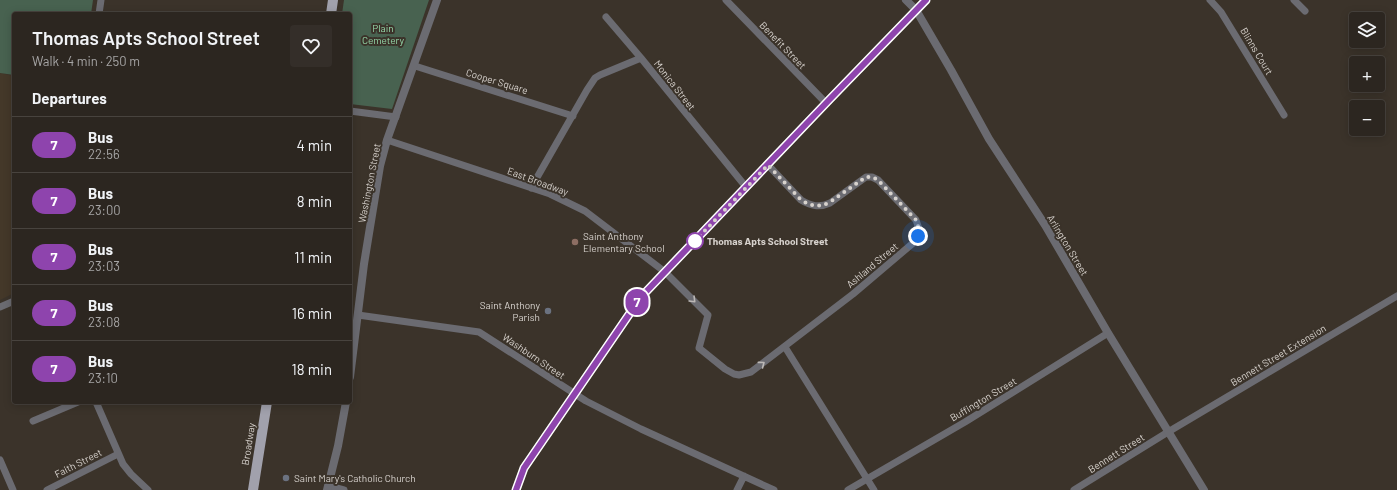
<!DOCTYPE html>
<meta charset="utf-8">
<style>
body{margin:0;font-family:Barlow,sans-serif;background:#342e29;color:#f1f3f6;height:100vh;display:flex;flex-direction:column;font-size:15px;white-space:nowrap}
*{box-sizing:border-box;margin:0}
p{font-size:13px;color:#a6a5a5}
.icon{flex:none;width:22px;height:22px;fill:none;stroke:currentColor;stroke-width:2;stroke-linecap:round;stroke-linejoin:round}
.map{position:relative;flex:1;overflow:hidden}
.drawer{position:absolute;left:12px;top:12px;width:340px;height:392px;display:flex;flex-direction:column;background:#2c2620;border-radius:4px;box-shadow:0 2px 10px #0003,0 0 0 1px #48433e}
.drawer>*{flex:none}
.badge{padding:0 8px;border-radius:13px;font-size:14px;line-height:26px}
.fabs{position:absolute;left:1349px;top:12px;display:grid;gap:8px}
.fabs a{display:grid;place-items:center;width:36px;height:36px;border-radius:4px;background:#2c2620;box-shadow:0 2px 10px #0003,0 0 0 1px #48433e;font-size:20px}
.you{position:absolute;width:20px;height:20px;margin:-10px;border:3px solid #fff;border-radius:50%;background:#1a73e8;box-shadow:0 0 0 6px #1a73e833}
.map>.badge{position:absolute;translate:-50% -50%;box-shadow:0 0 0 2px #fff}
h2{padding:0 20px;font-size:15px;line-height:36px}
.round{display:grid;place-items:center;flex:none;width:42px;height:42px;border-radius:4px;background:#342e29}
.overview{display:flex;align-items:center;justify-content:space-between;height:68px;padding:0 20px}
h1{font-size:19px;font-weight:600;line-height:30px}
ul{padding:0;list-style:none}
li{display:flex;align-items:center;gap:12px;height:56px;padding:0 20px;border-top:1px solid #48433e}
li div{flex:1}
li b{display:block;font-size:15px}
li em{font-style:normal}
li .badge{min-width:44px;font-weight:700;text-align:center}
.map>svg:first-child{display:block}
</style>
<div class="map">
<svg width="1397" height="490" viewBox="0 0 1397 490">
<rect width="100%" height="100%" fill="#3b332a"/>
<path fill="#443829" d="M0 73 14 76V293L0 300Z"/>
<path fill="#486250" d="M0 0H93L91 14H14V75L0 73Z
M344 0H429L392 109 350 104V14H342Z"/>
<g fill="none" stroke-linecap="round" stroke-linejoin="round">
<path stroke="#6b6b71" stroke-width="7" d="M726 0 826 103
M1210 0 1221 12 1284 115
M1294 0 1305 11
M99 14 101 0
M606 17 641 58
M415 66 573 116
M350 111 396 117
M387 140 550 194 585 211 665 272 708 315 699 348 725 369 734 374 739 375 751 372 853 294 912 244 920 232 916 220 878 180 872 177H866L830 203C819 208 811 206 801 200L768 165
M531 188 587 90 595 78 600 75 641 58 746 187
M0 307 14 301
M358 315 479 332 586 401 641 429 774 490
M785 347 874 490
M96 402 123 464 131 474 148 490
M33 421 78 402
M0 460 13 490
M329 486 344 490
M47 490 118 454
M737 490 744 476
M848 490 965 422 1108 333
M1074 490 1168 432 1397 296"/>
<path stroke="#6b6b71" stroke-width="8" d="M906 0 916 10 951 70 989 139 1045 225 1108 333 1204 490
M350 377 364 264 380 166 387 140 437 0
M327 490 338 446 346 402
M516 490 524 468 641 297 830 99 926 0"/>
<path stroke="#a1a1ac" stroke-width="10" d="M331 14 333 0
M253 490 267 402"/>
</g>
<defs><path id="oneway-chevron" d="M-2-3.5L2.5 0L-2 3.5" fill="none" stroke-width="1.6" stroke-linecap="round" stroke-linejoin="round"/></defs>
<g stroke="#bcb8b6">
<use href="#oneway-chevron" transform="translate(693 300) rotate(45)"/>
<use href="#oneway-chevron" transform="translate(762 364) rotate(-37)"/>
</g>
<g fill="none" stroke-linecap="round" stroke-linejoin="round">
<g stroke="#fff" stroke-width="9">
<path id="line" d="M516 490 524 468 641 297 830 99 926 0"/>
</g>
<use href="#line" stroke="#8e44ad" stroke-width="6"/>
<path stroke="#d7d2cd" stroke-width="4" stroke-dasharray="0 7.2" d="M695 241 768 165 801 200C811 206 819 208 830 202L866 177H872L878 180 916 220 920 232 918 236"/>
</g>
<circle fill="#fff" stroke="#8e44ad" stroke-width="2" cx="695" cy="241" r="8"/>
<circle fill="#8d6e63" stroke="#3b332a" stroke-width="1.5" cx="575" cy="242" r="4"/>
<g fill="#6b7280" stroke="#3b332a" stroke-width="1.5">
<circle cx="548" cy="311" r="4"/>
<circle cx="286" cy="478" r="4"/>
</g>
<g text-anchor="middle" stroke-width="4" stroke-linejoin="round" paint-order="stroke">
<g font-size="10" fill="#97dbac" stroke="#3b332a">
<text x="383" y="32">Plain<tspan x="383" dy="12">Cemetery</tspan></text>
</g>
<g font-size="10" fill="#d7d2cd" stroke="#3b332a">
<text transform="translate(783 45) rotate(46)" y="4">Benefit Street</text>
<text transform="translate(1257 51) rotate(59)" y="4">Blinns Court</text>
<text transform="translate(497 81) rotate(17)" y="4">Cooper Square</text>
<text transform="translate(675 85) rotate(52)" y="4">Monica Street</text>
<text transform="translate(538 181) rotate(20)" y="4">East Broadway</text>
<text transform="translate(369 183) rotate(-79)" y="4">Washington Street</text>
<text transform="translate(1068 245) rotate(59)" y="4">Arlington Street</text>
<text transform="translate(872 265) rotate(-40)" y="4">Ashland Street</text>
<text transform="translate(1278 355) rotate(-31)" y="4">Bennett Street Extension</text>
<text transform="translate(534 356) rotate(34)" y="4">Washburn Street</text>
<text transform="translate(983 399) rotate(-31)" y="4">Buffington Street</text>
<text transform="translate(248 444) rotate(-81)" y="4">Broadway</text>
<text transform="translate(1116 453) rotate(-32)" y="4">Bennett Street</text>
<text transform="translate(78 463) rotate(-27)" y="4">Faith Street</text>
</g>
<g font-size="10" fill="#d7d2cd" stroke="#3b332a" text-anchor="start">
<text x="583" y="240">Saint Anthony<tspan x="583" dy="12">Elementary School</tspan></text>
<text x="540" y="309" text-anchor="end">Saint Anthony<tspan x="540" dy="12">Parish</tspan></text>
<text x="294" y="482">Saint Mary's Catholic Church</text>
</g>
<g font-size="10" font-weight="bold" fill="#d7d2cd" stroke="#3b332a" text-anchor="start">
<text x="707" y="245">Thomas Apts School Street</text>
</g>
</g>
</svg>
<div class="fabs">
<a><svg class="icon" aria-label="layers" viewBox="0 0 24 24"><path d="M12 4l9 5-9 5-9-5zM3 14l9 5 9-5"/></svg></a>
<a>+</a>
<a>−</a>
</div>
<div class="you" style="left:918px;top:236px"></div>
<b class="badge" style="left:637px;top:302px;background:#8e44ad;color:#fff">7</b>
<section class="drawer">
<div class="overview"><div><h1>Thomas Apts School Street</h1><p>Walk · 4 min · 250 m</p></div><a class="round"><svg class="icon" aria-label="heart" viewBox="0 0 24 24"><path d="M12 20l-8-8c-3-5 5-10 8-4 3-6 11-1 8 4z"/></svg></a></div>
<h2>Departures</h2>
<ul>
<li><span class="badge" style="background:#8e44ad;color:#fff">7</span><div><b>Bus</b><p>22:56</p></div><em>4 min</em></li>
<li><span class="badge" style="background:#8e44ad;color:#fff">7</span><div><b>Bus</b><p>23:00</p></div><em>8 min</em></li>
<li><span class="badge" style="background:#8e44ad;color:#fff">7</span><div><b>Bus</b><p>23:03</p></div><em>11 min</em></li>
<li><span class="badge" style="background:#8e44ad;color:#fff">7</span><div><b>Bus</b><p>23:08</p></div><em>16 min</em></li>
<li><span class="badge" style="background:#8e44ad;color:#fff">7</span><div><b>Bus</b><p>23:10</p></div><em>18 min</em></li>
</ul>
</section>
</div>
